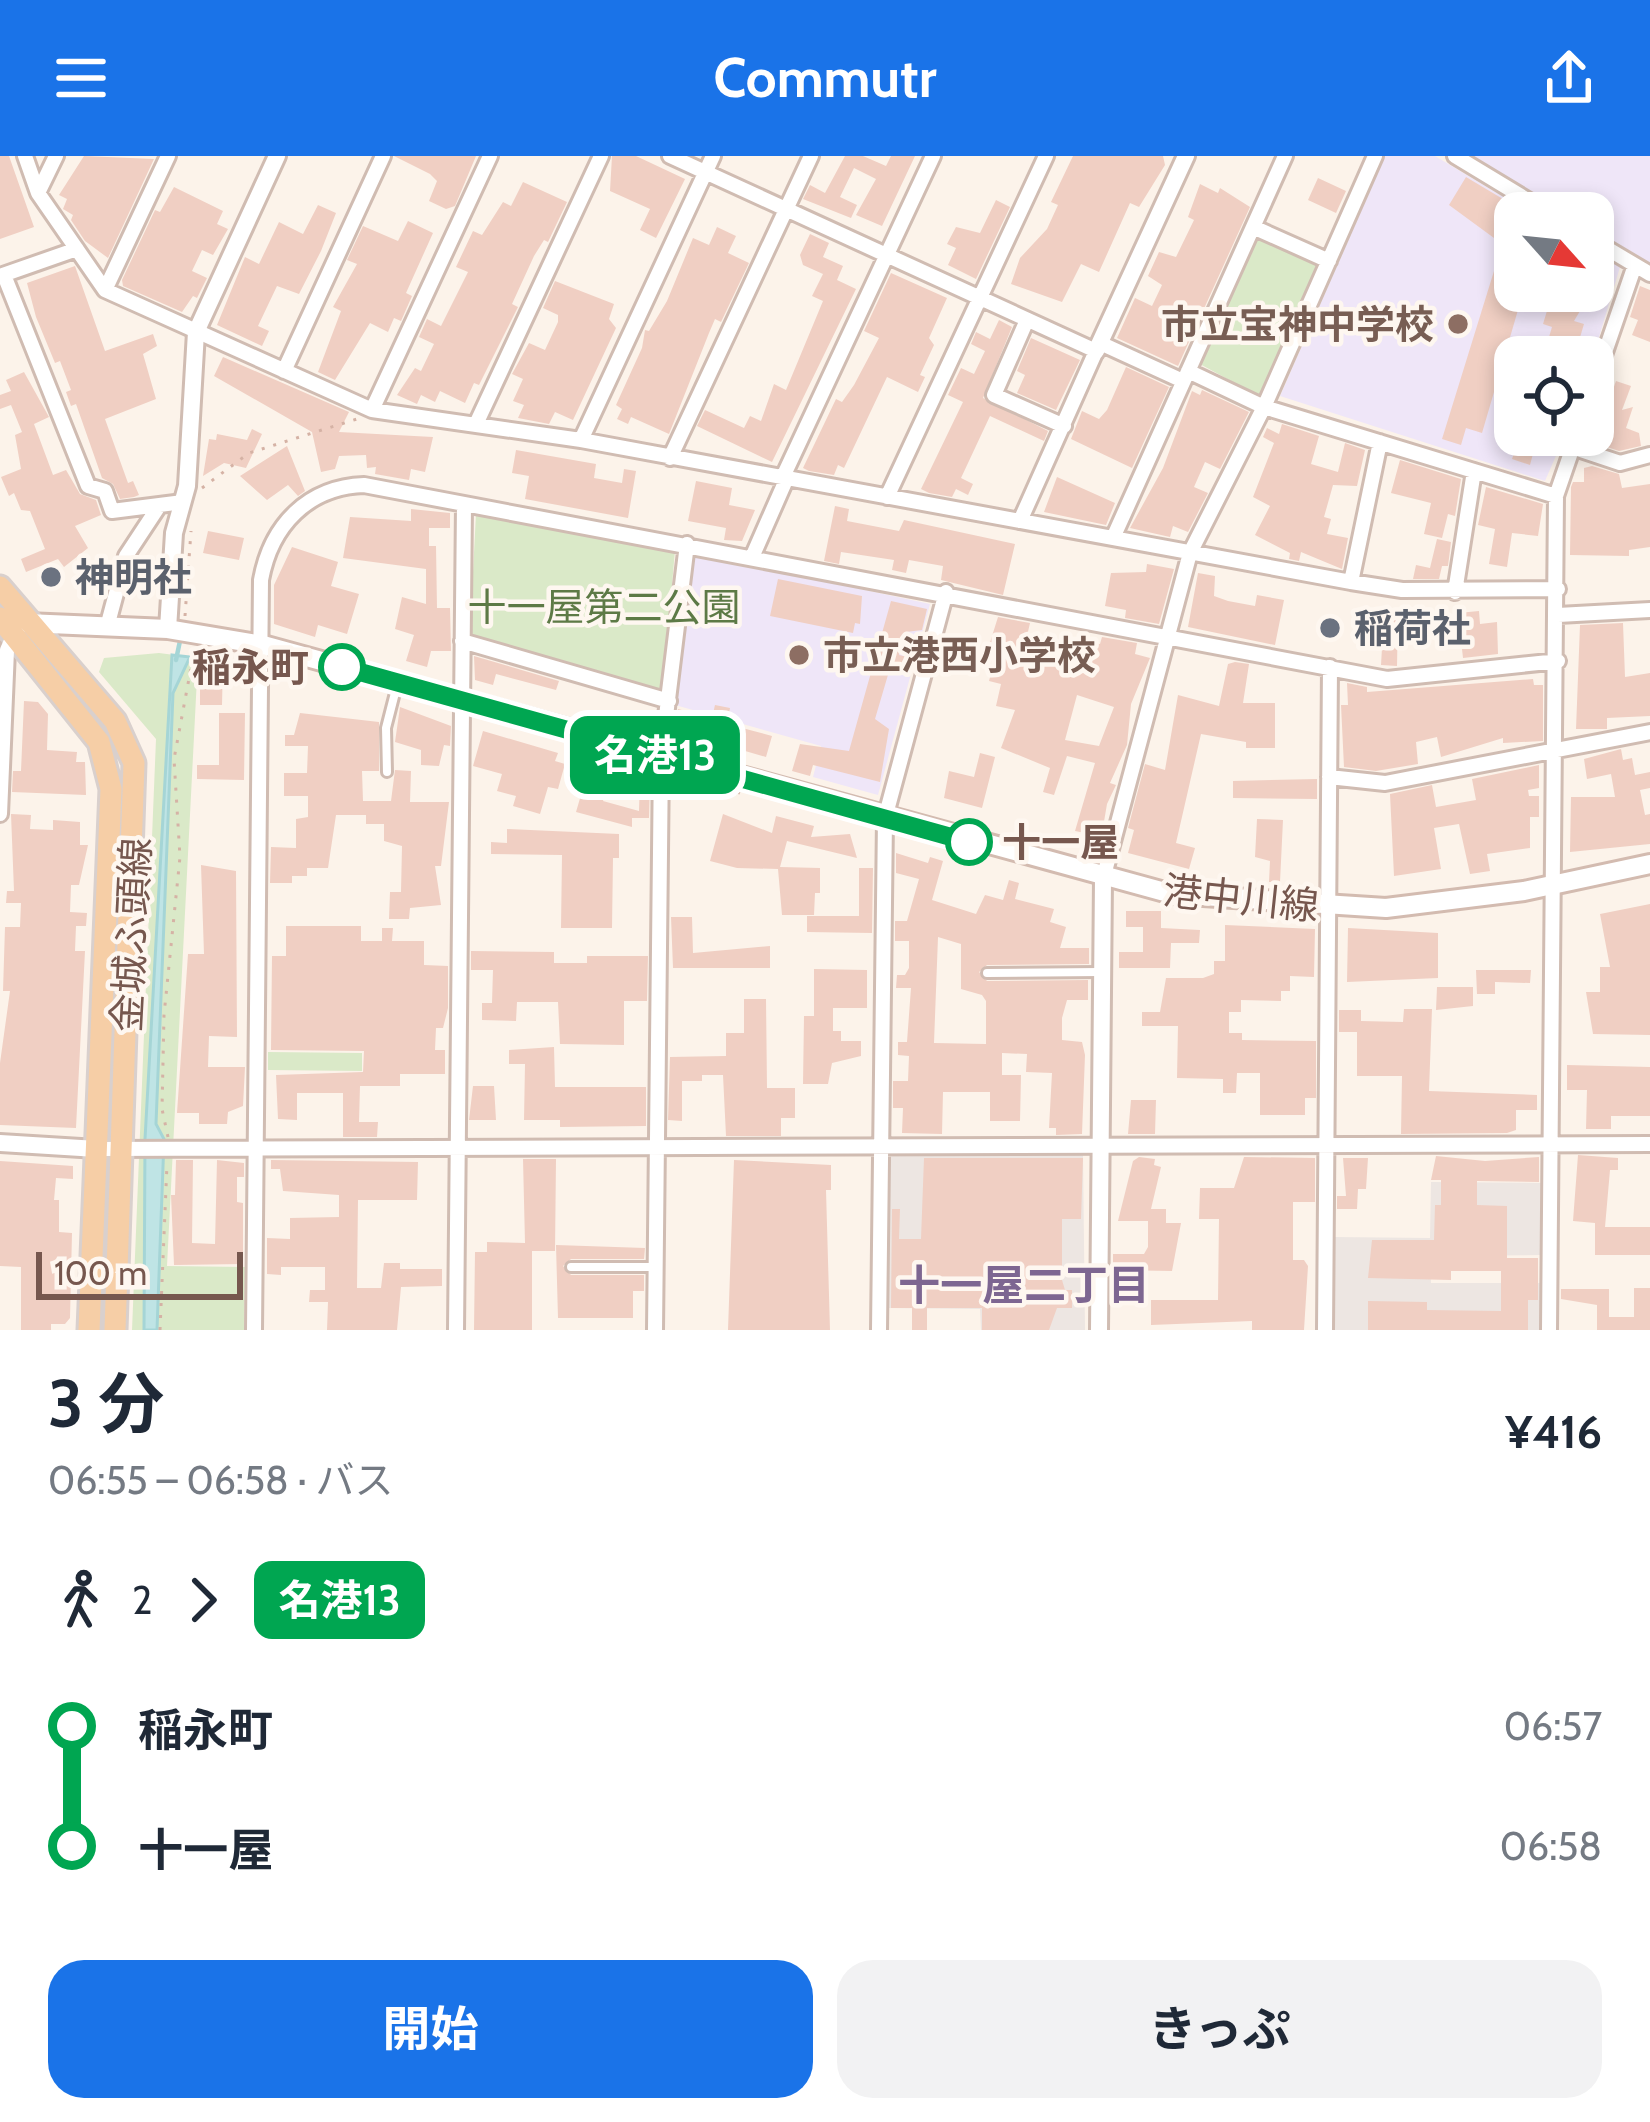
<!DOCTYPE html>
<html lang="ja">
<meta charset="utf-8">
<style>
body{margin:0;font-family:Cabin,"Noto Sans JP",sans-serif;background:#f2f2f3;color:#1f2937;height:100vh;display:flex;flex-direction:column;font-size:45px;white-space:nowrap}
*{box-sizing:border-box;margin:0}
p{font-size:39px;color:#747a83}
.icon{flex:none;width:66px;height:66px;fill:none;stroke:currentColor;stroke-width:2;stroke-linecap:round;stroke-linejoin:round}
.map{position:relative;height:1174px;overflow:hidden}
.drawer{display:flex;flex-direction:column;background:#fff;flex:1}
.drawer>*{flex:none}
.badge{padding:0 24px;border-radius:18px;font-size:42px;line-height:78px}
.needle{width:78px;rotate:117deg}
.fabs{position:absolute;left:1494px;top:36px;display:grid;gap:24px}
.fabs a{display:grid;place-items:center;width:120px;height:120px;border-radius:24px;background:#fff;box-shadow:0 6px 18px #0003;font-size:60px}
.scale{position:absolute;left:36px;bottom:30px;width:207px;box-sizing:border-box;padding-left:12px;border:6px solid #76574e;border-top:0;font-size:33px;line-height:42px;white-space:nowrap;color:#76574e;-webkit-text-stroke:9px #fef7f0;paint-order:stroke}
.map>.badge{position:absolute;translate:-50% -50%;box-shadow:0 0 0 6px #fff}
.legs{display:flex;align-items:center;gap:18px;height:132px;padding:0 48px;font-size:39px}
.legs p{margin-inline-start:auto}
.overview{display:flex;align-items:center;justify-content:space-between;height:204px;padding:0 48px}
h1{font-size:66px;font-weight:700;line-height:90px}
.cta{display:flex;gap:24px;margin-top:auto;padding:24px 48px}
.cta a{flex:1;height:138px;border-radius:36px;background:#1a73e8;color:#fff;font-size:48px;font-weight:700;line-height:138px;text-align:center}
.cta a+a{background:#f2f2f3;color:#1f2937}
ul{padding:0 48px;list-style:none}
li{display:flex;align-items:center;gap:42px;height:120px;font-size:45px}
li i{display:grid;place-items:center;width:18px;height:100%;margin:0 15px;background:currentColor}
li i::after{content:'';width:30px;height:30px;margin:-15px;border:9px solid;border-radius:50%;background:#fff}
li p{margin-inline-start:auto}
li:first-child i{background:linear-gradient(#0000 50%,currentColor 0)}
li:last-child i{background:linear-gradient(currentColor 50%,#0000 0)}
header{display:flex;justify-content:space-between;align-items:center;height:156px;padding:0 48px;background:#1a73e8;color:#fff;font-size:54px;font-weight:700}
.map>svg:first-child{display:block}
</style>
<header><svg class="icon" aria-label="menu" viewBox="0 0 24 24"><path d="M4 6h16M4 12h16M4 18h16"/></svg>Commutr<svg class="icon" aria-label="share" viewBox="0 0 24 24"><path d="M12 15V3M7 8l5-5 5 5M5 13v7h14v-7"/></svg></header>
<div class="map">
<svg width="1650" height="1174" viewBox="0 0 1650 1174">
<rect width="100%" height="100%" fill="#fcf3ea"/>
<path fill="#ede6e2" d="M893 999H1083L1085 1174H981L980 1153 887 1152 889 1002Z
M1431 1026 1541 1027 1540 1099 1430 1100 1431 1127H1540V1174H1333L1334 1081 1430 1082Z"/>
<path fill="#efe6f8" d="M1385 0H1435L1530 57H1515V135H1593V95L1620 111 1593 201H1515V279H1565L1545 325 1280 240Z
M1470 0H1650V109L1593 75V57H1564Z
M698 398 930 448 878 639 813 621 821 590 675 549 692 404Z"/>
<path fill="#dae9c8" d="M1257 79 1316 104 1320 112 1264 235 1257 239 1198 207Z
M476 358 675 394 663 534 657 538 476 484 470 475Z
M159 497 198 502 167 1110 245 1111 244 1174H132L156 583 99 516 104 502Z
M268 896 362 897V915L268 914Z"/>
<path fill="#bfe4e5" stroke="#a5d5d6" stroke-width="3" d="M172 499 190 501 173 537 156 968 164 983 157 1174H144L145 983Z"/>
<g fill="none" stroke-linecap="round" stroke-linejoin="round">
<path stroke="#a5d5d6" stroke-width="4.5" d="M176 504 181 480"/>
</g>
<path fill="#f0cfc3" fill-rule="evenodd" d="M0 0H9L34 71 0 83Z
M84 0 154 3 108 102 85 85 71 64 73 59 63 53 67 43 59 39Z
M394 0H476L455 50 446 53 429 45 437 25 430 18Z
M612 0H636L685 23 656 82 640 74 650 53 610 35Z
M845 0H863L886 10 891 0H915L882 70 856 59 876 23 854 12 840 41 857 49 851 62 803 43 810 29 825 37Z
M1073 0H1163L1165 9 1139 51 1130 47 1099 116 1081 108 1062 146 1011 128 1020 102 1047 73 1058 49 1051 46Z
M1466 21 1513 49 1494 82 1449 49Z
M1318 22 1346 35 1336 57 1308 44Z
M523 26 567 46 548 86 544 84 534 100 512 148 518 151 479 229 474 227 465 247 440 235 435 246 421 239 417 248 397 239 415 212 421 215 434 188 419 181 427 163 441 170 468 116 456 111 473 75 482 79 503 46 511 50Z
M1200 28 1218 37 1220 32 1250 51 1178 210 1117 182 1135 142 1152 150 1162 129 1148 120 1159 96 1176 101 1194 64 1188 61Z
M174 31 223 55 217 68 228 73 213 99 202 94 192 115 207 122 197 142 193 140 182 156 123 130 122 124 155 54 160 56Z
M996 44 1010 51 976 123 948 109 956 92 947 88 956 71 980 77Z
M318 49 336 57 321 95 299 138 277 130 258 170 269 175 262 190 217 169 245 101 259 108 279 66 303 78Z
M408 65 433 77 406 137 412 140 401 165 394 162 388 176 370 167 335 224 318 216 341 155 333 151 357 108 347 104 363 70 398 85Z
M717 71 736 80 728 97 749 107 721 166 715 163 709 177 669 278 631 261 628 268 617 263 622 253 616 249 642 192 645 174 649 175 667 145 693 82 709 89Z
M810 78 829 87 823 101 843 110 837 124 856 133 772 306 697 270 705 254 744 272 750 260 761 265 774 228 786 234 823 145 812 140 823 118 803 109 800 99Z
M75 110 105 195 153 178 157 190 143 198 156 243 105 263 128 327 133 325 139 339 134 341 120 343 113 328 102 322 76 248 71 250 66 236 71 234 60 205 55 207 36 161 27 127Z
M1494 115 1515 121 1505 150 1518 154 1482 277 1466 272 1461 289 1442 283Z
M891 117 947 142 929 182 934 189 920 219 925 221 918 236 887 221 844 312 838 309 834 319 809 315 803 312 836 243 842 246 854 229 879 182 864 175Z
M555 125 614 148 609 163 616 172 573 264 555 256 549 268 518 262 524 249 513 245 523 223 512 218 529 187 545 194 558 166V159L543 152Z
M1640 130 1650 134V186L1632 179 1638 164 1630 161Z
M1553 135H1592L1574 165 1584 168 1578 188 1570 185 1565 201H1543L1552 171 1543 168Z
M999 164 1012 171 983 242 1048 275 1044 285 990 260 961 322 973 328 968 339 956 333 952 341 929 337 921 333 963 246 948 239 961 212 974 218 985 195 971 188 976 176 990 183Z
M1031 182 1080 204 1056 254 1017 237 1025 219 1017 215Z
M223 201 349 256 339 276 433 281 425 316 411 313 409 324 375 318 376 311 367 312 366 299 339 300 335 313 321 316 312 276 214 220Z
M1126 211 1169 231 1132 312 1071 283 1082 255 1099 263 1107 254Z
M24 216 49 261 34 268 53 319 66 314 80 338 96 344 101 359 75 370 88 392 64 411 58 403 26 416 21 403 45 393 30 355 21 354 14 337 9 340 1 321 21 313 15 279 22 276 11 249 0 253V239L11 235 6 224Z
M1616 225 1631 230 1622 254 1633 251 1626 272 1639 277 1641 290 1619 295 1592 286 1597 244 1608 248Z
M1202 234 1249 256 1220 313 1205 306 1194 331 1208 337 1188 376 1173 370 1170 381 1130 372 1163 312 1192 235 1200 239Z
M1282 268 1319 280 1311 308 1338 316 1345 287 1365 294 1357 330 1333 329 1324 361 1331 363 1327 378 1348 382 1342 413 1301 396 1299 405 1289 403 1290 397 1255 379 1270 350 1253 341 1274 287 1263 281 1267 272 1279 278Z
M252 273 262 278 246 312 224 307 203 320 209 283 216 284 217 278 247 284Z
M1498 279H1540L1554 283 1550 298 1534 294 1530 309 1512 303 1517 288Z
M287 290 305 335 298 340 288 329 267 344 240 320Z
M516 294 596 308 594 322 622 327 624 313 636 315 628 362 525 343 529 320 512 317Z
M1400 304 1461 323 1455 360 1448 358 1442 382 1424 378 1431 347 1391 337Z
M1592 310 1619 318 1622 332 1650 328V391L1629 394V400L1570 399 1571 331 1573 326H1584V312Z
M1057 321 1115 347 1106 369 1044 356Z
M696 325 732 332 729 349 755 354 742 385 724 384 726 372 688 365Z
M1486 331 1543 348 1538 380 1512 377 1507 411 1489 408 1495 373 1478 369Z
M835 350 849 353 847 365 899 375 904 364 1015 388 1003 439 941 424 943 410 909 404 906 417 892 414 894 404 841 396 839 408 824 405Z
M411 353 450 357V372H429V390H436L437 452H450L451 495H431L427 511 406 505 414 479 395 473 402 441 426 448V413L343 402 350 361 411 365Z
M208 375 244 382 239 404 203 397Z
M1437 383 1451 386 1448 410H1442L1439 423H1413L1416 409 1430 412Z
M292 391 338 406 331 430 359 438 347 478 318 469 315 481 274 468V429Z
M1147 408 1174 413 1159 468 1125 462 1126 454 1105 450 1111 417 1146 416Z
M1198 417 1215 420 1214 440 1228 445 1255 450 1257 439 1284 444 1275 489 1188 471Z
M778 423 862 440 860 468 855 467 853 477 770 460Z
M891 445 927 453 922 474 906 476 899 499 912 502 908 518 890 512 875 563 889 573 880 626 813 609 810 620 792 615 800 588 849 595Z
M1479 455 1480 468 1497 466 1498 498 1463 502 1458 457Z
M1384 458H1398L1397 510 1381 509Z
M998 461 1030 467 1027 480 1045 484 1044 503 1065 509 1076 511 1087 485 1100 488 1102 481 1137 487 1135 498 1150 502 1131 548 1127 589 1110 627 1116 629 1107 648 1099 695 1081 690 1085 677 1075 675 1095 607 1067 600 1054 639 1043 636 1050 612 1001 592 1015 554 996 550 1001 528 989 525 997 495 988 493ZM1077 539 1114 551 1099 590 1065 584Z
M1623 467 1625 521 1650 517V560L1607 562V573H1576L1580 469Z
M474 500 559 525 556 534 496 518 493 529 475 524Z
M200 506H223L222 549H200Z
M1235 506 1249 508 1243 547H1275V592H1246V586L1201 578 1176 687 1195 692 1189 713 1128 697 1134 674 1128 672 1145 608 1165 614 1178 539 1219 550 1228 508Z
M1533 523 1534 529H1543V585L1503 587V582L1441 601 1437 581 1416 586 1418 608 1376 615 1344 611 1341 549H1348L1347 527 1367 531V536Z
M24 545 38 546 48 558 47 594 77 596 76 606H85L86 639 12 636 13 615H21Z
M715 549 730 552 727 568 772 580 766 601 728 590 726 597 675 581 678 553 712 562Z
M400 551 451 570 450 590 444 589 439 610 421 609V594L395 586Z
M219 557H245L244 624 197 623V609H219Z
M300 557 379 566V615H362L363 645H391L395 614 411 615 410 646H449L441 710H435L441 749 410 752 409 763H389L390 736H401L402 690 384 685V668H366V659H336L328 712H307V720H292V727H270L271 691 296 692V663L308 661V640H284V617H307L308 590H285V579H294Z
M483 575 558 597 555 605 565 608 558 633 548 631 540 658 513 650 516 640 497 635 502 618 473 610Z
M1621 593 1623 604 1632 602 1635 619 1650 616V632L1640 634 1645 659 1650 658V688L1570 696 1571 641H1615L1611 618 1587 623 1584 603Z
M980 597 995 601 982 652 944 642 949 615 974 621Z
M1539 609V632L1528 634 1529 640H1539V661H1530V692L1487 698 1490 715 1470 718 1459 668 1434 672 1441 713 1394 720 1390 638 1432 629 1436 651 1476 644 1472 623Z
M596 614 611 618 603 645 639 655 640 623H650L649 662H632V671L576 656 588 615Z
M1233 625 1317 623V643L1233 642Z
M11 658 31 659 30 673 53 674V664L80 666V689H88L79 729H71L70 756 87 757 86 770H76L75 795H85L76 972 0 969V907L10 835H3L5 771H20L21 747H6L7 735H14Z
M723 658 772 677 776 660 814 670 811 681 850 678 857 702 787 685 780 711 820 712V737H815L814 759H782L778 713 737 712 710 705Z
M1257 663 1283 664 1280 726H1269L1270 705 1255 701Z
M507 673 619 678V702H613L612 772H561L562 699 491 698V686L507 687Z
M896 697 928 707 930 701 943 705 932 744 976 758 985 739 1003 744 1009 724 1019 727 1015 743 1054 753 1050 766 1066 771 1060 792H1089V808L987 809 979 816 987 825 1088 824V844H1067L1062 862V884L1082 886 1085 899 1082 978 1056 979V972H1049L1052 917 1026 916 1027 898 1002 897V919H1021L1020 965H990V936H943L942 978 902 977 903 952H893V925H908L909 900 898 899V886H907L911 832H896L897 819H905L909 812V785H895V765H907L919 723 896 717ZM938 781 961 788V833L982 839 986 845V888L934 887Z
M201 709 236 715 237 881 209 880 208 911H245L243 950 228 956 227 968H199V957H177L188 798H204Z
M859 712H873L872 777 807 776V760H859Z
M1650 748V879L1593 878 1586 836H1600V811H1610L1600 758Z
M1126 755H1161V772L1200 774 1199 787H1171L1170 812H1119V796H1143V771H1126Z
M671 761H692L693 797 770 790V812H673Z
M1225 769 1315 773 1314 821 1290 820V835H1281V845L1241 844V856H1229V877H1242V884L1316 885V942H1305V959H1260V917H1237L1236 937H1223V923L1177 922 1178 870H1142V856H1160L1166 822H1203L1214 818V805H1225Z
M286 770H361V785H382V772H393L392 785H424V809L448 810V852L443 872H436L435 894H445V918H400V930H360L359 966H378L377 981H343V937H297V964L278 963 276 919 363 916 364 895 271 894 272 800H286Z
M1348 772 1438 777V822L1347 826Z
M471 795 554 796V807H587V800H648L647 845H624V889L560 888 558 846H517L516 865 482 864V847H492L493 814H471Z
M814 813 867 814V852H833V875H841V885H861V900L832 907 828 928H803L804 860H814Z
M1476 814H1531L1530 827 1495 826V838H1477Z
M1437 831H1473V850L1436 854Z
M744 843H766L767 932H795V962H781V980H726L723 919H702V925H682V965L668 964 670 901 726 900V877H744Z
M1404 853H1432L1429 935 1537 939V954H1516V974L1507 977 1401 978 1402 920H1357V876H1339V854H1361V865L1403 866Z
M554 891 555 931H646V970L560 971V964H524L525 908H509V894Z
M1567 909 1650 911V960H1611V973H1586L1587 934H1567Z
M473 930H494L496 964H469Z
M1131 944H1156L1155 978H1128Z
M1578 999 1618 1002V1014H1610L1605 1071H1650V1099H1595V1067L1573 1065Z
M1436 1000 1485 1005 1539 1001V1026L1477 1025V1049L1507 1050V1102H1538V1144H1528V1174H1368V1145L1427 1146V1154L1501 1155V1115H1451V1124L1368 1122 1372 1084H1434L1435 1049H1441V1024H1431Z
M1139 1001 1155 1003 1154 1009 1161 1011 1151 1053H1166V1067H1181L1172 1115 1113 1114V1098H1144L1148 1091V1065H1118L1133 1005Z
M1244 1001 1315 1002V1046H1293V1104H1304L1308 1110 1304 1174H1252V1165L1151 1169V1144H1218L1219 1063H1199L1200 1032H1234Z
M924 1002H1083L1081 1063H1062V1124L1065 1134H1072V1152H1057L1049 1174H982V1152H927V1174H912V1152H891L892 1053H900L899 1083H921Z
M1343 1002H1368L1366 1033H1358L1357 1053H1337V1040H1346Z
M523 1003H556L555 1095H532V1174H474L475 1096H487V1086L525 1087Z
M176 1004H193L192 1087 215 1088 217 1004 244 1007V1021H237V1046L243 1047V1108L174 1109 171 1039H175Z
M271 1004 418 1006 417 1044H358L357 1132H381L384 1107H400V1113H442V1130L401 1131 397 1174H327L328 1146H309L310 1134H325V1111H281V1119L267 1118V1082L290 1083V1062L339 1061V1039L283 1035 280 1013H271Z
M734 1004 831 1009V1034H826L830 1174H728Z
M0 1005 73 1010V1023L56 1022 54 1044H59V1076L72 1077 70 1162 65 1168H51V1174H21V1111L0 1110Z
M556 1089 645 1092 644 1103H571L563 1110 571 1119H644V1135H633V1162H558Z
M1634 1132H1650V1174H1597V1149L1561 1143V1133H1609V1161H1634Z"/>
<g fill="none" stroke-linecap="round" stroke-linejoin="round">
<g stroke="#d0bcb2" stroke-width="14">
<path id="service" d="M387 616 386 572 397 529
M987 817 1100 816
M571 1111H656"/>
</g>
<g stroke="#d0bcb2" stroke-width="20">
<path id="minor" d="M25 0 38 37 105 134 372 254 581 284 1351 426 1402 434 1558 433
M670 0 1096 195 1020 365
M1455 0 1549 57
M38 37 56 0
M1253 71 1329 105
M1593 84 1650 118
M4 119 88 330 105 335 112 355 183 346
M0 120 77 93
M105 134 168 0
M1027 164 994 239 1064 270
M1100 187 1183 225
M284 215 383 0
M1188 215 1264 251 1556 340
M1593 231 1635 109
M372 254 490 0
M477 266 601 0
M581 284 713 0
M1572 291 1620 307 1650 299
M670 302 811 0
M782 323 933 0
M887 341 1046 0
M1113 382 1285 0
M753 399 786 324
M1351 426 1380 286
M1455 436 1474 315
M1558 459 1650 454
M107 471 126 400 157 353
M462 485 669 545
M1329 621 1385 627 1650 576
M0 658 7 494 14 478
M1103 723 1190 397 1264 251 1375 0
M97 993 1650 988
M254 1174 261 424C271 369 308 331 364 329L1387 523 1558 505
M456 1174 464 348
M655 1174 661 601 687 388
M879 1174 885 662 946 436
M1325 1174 1330 511
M1549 1174 1556 340 1577 279"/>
</g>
<g stroke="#d0bcb2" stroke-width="22">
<path id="tertiary" d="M1096 195 1186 0
M168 473 174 377 187 330 196 176 277 0
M0 987 97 993
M1099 1174 1103 723"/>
</g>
<g stroke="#d3bbb0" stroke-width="24">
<path id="secondary" d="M26 467 168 473 263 489 1172 738 1386 752 1524 735 1650 708"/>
</g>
<g stroke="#d9d0cd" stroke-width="27">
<path id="primary" d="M0 431 115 565 134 607 115 1174
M0 462 99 586 111 633 89 1174"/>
</g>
<path stroke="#d5b2a5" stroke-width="3" stroke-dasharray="3 9" stroke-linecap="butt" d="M202 332 249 297 360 262
M185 460 191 375
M722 634 738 638
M168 981 162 953 164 859 180 701 174 603 193 501
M160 1174 167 1008"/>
<use href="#service" stroke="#fff" stroke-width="8"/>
<use href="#minor" stroke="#fff" stroke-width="14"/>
<use href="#tertiary" stroke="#fff" stroke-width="16"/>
<use href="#secondary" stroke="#fff" stroke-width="18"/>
<use href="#primary" stroke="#f6cea6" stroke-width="21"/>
<path stroke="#d5b2a5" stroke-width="3" stroke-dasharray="3 9" stroke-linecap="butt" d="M738 638 750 607"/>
</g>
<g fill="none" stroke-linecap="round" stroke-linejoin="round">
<g stroke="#fff" stroke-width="27">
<path id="line-1" d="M342 511 969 686"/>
</g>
<use href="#line-1" stroke="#00a651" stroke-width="18"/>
</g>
<g fill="#8d6e63" stroke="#fef7f0" stroke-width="4.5">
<circle cx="1458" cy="168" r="12"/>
<circle cx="799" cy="499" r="12"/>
</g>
<g fill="#6b7280" stroke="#fef7f0" stroke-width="4.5">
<circle cx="51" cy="421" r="12"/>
<circle cx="1330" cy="472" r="12"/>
</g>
<g fill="#fff" stroke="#00a651" stroke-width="6">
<circle cx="342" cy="511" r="21"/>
<circle cx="969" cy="686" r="21"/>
</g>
<g text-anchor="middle" stroke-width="9" stroke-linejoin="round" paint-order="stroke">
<g font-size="39" font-weight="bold" fill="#785e54" stroke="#fef7f0" text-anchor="end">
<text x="1434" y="182">市立宝神中学校</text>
<text x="823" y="513" text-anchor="start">市立港西小学校</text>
</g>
<g font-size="39" font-weight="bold" fill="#5b616d" stroke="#fef7f0" text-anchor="start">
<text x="75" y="435">神明社</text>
<text x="1354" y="486">稲荷社</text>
</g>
<g font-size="39" fill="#5d7a46" stroke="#fef7f0">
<text x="604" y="465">十一屋第二公園</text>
</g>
<g font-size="39" font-weight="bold" fill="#76574e" stroke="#fef7f0" text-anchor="end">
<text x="309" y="525">稲永町</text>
<text x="1002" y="700" text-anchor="start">十一屋</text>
</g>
<g font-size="39" fill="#76574e" stroke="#fef7f0">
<text transform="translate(1241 742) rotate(6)" y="14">港中川線</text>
<text transform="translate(131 779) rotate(-87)" y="14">金城ふ頭線</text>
</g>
<g font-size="42" font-weight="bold" fill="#7d6691" stroke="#fef7f0">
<text x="1024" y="1144">十一屋二丁目</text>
</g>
</g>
</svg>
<div class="fabs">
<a><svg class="needle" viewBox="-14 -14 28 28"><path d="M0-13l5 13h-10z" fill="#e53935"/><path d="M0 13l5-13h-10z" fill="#747a83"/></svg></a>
<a><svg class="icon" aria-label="locate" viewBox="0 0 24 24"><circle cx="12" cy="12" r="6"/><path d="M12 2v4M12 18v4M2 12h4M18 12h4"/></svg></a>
</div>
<div class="scale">100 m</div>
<b class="badge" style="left:655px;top:599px;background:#00a651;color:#fff">名港13</b>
</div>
<section class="drawer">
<div class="overview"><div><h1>3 分</h1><p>06:55 – 06:58 · バス</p></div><b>¥416</b></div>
<div class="legs"><svg class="icon" aria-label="walk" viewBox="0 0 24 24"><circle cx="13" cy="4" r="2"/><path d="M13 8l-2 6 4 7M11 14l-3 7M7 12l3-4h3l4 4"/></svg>2<svg class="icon" aria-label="forward" viewBox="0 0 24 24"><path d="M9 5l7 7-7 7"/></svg><b class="badge" style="background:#00a651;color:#fff">名港13</b></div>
<ul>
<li><i style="color:#00a651"></i><b>稲永町</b><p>06:57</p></li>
<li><i style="color:#00a651"></i><b>十一屋</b><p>06:58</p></li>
</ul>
<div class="cta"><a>開始</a><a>きっぷ</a></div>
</section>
